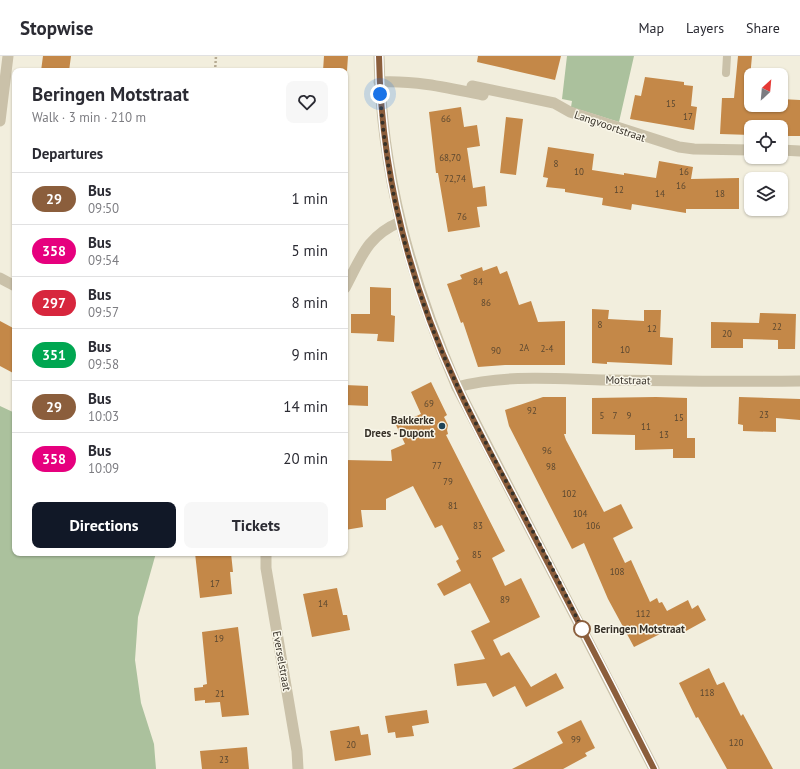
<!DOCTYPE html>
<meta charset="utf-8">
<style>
body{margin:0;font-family:"PT Sans",sans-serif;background:#f7f7f7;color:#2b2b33;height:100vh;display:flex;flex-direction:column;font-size:15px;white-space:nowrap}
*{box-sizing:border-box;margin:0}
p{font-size:13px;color:#7c7c81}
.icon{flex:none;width:22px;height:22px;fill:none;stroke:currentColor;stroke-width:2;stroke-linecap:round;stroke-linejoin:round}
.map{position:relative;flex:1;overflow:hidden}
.drawer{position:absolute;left:12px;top:12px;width:336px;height:488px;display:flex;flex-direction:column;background:#fff;border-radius:8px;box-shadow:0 1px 3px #0004}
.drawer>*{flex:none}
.badge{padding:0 8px;border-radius:13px;font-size:14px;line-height:26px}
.needle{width:26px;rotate:26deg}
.controls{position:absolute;left:744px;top:12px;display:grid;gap:8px}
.controls a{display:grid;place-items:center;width:44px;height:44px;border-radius:8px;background:#fff;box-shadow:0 1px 3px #0004;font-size:20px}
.you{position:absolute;width:20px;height:20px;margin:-10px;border:3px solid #fff;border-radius:50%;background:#1a73e8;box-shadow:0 0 0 6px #1a73e833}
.map>.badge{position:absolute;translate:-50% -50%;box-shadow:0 0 0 2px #fff}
h2{padding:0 20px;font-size:15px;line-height:36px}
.round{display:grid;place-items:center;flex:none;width:42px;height:42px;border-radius:8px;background:#f7f7f7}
.summary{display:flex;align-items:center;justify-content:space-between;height:68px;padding:0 20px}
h1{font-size:19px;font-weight:800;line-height:30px}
.primary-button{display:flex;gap:8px;margin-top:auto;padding:8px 20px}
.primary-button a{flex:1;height:46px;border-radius:8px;background:#111827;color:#fff;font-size:16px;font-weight:800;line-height:46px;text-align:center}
.primary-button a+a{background:#f7f7f7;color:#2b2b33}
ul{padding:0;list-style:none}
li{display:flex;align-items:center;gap:12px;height:52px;padding:0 20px;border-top:1px solid #e1e1e2}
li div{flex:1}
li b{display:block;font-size:15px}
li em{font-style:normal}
li .badge{min-width:44px;font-weight:700;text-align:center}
header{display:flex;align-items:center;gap:24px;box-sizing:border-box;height:56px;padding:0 20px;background:#fff;border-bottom:1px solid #e1e1e2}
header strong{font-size:19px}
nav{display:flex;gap:22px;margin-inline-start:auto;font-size:14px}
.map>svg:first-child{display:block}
</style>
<header>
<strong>Stopwise</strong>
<nav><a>Map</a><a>Layers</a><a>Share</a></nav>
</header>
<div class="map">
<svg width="800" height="713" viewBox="0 0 800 713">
<rect width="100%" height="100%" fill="#f2eedd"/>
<path fill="#abc19d" d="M567 0H634L619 66 571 51 572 45 562 43Z
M0 350 15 357V391L12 426 15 427V497H156L138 561 135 604 141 647 154 688 156 713H0Z"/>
<path fill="#c48848" d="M43 0H71L69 15H41Z
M324 0H348L347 15H323Z
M478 0H561L555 24 477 6Z
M738 0H752L748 43H751V49H781V43L800 44V80H781V71H751V79L720 78 722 42H734Z
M645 21 684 26V29L693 30 691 50 697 51 694 74 630 63 635 39 641 40Z
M461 51 464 71 477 69 480 90 467 92 473 132 485 130 487 150 477 151 480 171 448 176 438 117H436L429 56Z
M506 61 523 63 516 119 500 117Z
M548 91 594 98 592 114 624 119V117L656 122 659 105 693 111 691 123 739 122V153H686V157L632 148 631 154 602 149 603 142 565 136V133L546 131 548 122 543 121Z
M497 210 500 218 507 215 519 249 531 245 538 266 565 265V309H505L478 311 463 266 461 267 447 228 462 223 460 219 482 211 483 215Z
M370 231 391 232V259L395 260 394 286 377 285 378 278 351 277V258H370Z
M592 253 609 254 608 263 644 265V254H661L660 281 673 282 672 309 607 306V308L592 307Z
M760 257 796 258 795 293H778V284L743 283V292H711V266L759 267Z
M0 265 15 273V318L0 310Z
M431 326 447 359 444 361 448 369 447 374 448 378 446 379 505 495 492 502 505 530 521 522 540 561 493 584 501 600 509 596 531 631 556 617 564 632 526 651 515 630 493 641 486 627 457 630 454 608 485 603 471 575 490 566 470 527 444 540 437 528 461 515 456 505 459 503 442 469 435 472 413 430 386 443V454H361L363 471 345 474V404L392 405 391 394 405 388 396 369 421 358 411 336Z
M345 329 368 330V350L345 349Z
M543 341H566V378H564L566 384 604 456 621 448 633 472 613 482 625 507 631 504 650 546 657 542 659 547 662 546 667 555 688 544 692 553 698 549 706 564 686 575 682 567 634 591 608 543 584 487 572 493 509 370 505 354Z
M656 341 687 342V382H695V402H673V393L635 394V379L592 378V342Z
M739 341 800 343V364L776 362V376L743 375V369L738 368Z
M195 497H231L233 516H230L232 538 200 542Z
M337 532 343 559H347L350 574 312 581 303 538Z
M238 571 249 659 222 661 220 646 205 647V644L195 645 194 632 203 631V629L207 628 202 576Z
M709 612 717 629 724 626 741 660 743 658 773 713H727L698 661 696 662 679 627Z
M427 654 429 667 412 670 414 680 396 682 395 676 388 677 385 660Z
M581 664 595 692 585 697 587 700 563 713H512L563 687 557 676Z
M359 670 361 679 368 678 371 699 335 705 330 675Z
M247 691 249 713H202L200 695Z"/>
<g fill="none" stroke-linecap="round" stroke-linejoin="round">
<path stroke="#b6ab93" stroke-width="2.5" stroke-dasharray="2 2" stroke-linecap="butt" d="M215 15 216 0"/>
<path stroke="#cac1a9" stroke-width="8" d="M726 17 727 0"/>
<path stroke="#cac1a9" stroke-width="11" d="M379 26C415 24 449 32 483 39
M472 30 554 47 570 56 679 91 694 93 751 94
M0 65 8 0
M781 94 800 95
M0 222 15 230
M345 232C361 202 367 180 400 166
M457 331C505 318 557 323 606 324 670 325 735 326 800 325
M266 497V512L297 695 298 713"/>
<path stroke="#cac1a9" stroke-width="11" d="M379 0C381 118 411 223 457 331L654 713"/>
</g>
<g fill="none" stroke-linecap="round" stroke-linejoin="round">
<g stroke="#fff" stroke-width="9">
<path id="line" d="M379 0C381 114 409 226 457 330 478 376 503 420 526 465 569 547 612 630 654 713"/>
</g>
<use href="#line" stroke="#8b5e3c" stroke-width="6"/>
<path stroke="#373128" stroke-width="4" stroke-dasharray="0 7.2" d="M380 38C387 138 414 240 458 331 497 413 544 491 582 573"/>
</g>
<circle fill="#1f4458" stroke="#f9f6e9" stroke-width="1.5" cx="442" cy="370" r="4"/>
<circle fill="#fff" stroke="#8b5e3c" stroke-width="2" cx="582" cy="573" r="8"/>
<g text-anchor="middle" stroke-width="3" stroke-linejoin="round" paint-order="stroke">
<g font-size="9" fill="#5a4730">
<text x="671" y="51">15</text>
<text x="688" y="64">17</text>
<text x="446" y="66">66</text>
<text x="450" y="105">68,70</text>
<text x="556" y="111">8</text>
<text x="579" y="119">10</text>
<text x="684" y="119">16</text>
<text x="455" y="126">72,74</text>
<text x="681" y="133">16</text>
<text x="619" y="137">12</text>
<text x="660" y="141">14</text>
<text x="720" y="141">18</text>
<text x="462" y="164">76</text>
<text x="478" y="229">84</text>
<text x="486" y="250">86</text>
<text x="600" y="272">8</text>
<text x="777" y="274">22</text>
<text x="652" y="276">12</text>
<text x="727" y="281">20</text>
<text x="524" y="295">2A</text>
<text x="547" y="296">2-4</text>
<text x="625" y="297">10</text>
<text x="496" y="298">90</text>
<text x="429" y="351">69</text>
<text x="532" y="358">92</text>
<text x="764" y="362">23</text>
<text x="602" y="363">5</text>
<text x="615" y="363">7</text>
<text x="629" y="363">9</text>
<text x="679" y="365">15</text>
<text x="646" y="374">11</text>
<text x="664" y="382">13</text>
<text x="547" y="398">96</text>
<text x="437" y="413">77</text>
<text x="551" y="414">98</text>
<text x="448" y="429">79</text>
<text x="569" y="441">102</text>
<text x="453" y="453">81</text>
<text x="580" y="461">104</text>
<text x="478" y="473">83</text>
<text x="593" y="473">106</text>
<text x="477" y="502">85</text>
<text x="617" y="519">108</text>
<text x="215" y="531">17</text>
<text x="505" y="547">89</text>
<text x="323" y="551">14</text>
<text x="643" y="561">112</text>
<text x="219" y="586">19</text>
<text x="707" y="640">118</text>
<text x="220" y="641">21</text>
<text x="576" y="687">99</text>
<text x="736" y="690">120</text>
<text x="351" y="692">20</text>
<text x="224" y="707">23</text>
</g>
<g font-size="11" fill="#373128" stroke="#f9f6e9">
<text transform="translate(610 70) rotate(19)" y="4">Langvoortstraat</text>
<text transform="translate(628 324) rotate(1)" y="4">Motstraat</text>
<text transform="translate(282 605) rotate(80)" y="4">Everselstraat</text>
</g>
<g font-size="11" font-weight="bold" fill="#373128" stroke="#f9f6e9" text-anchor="end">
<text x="434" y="368">Bakkerke<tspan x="434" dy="13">Drees - Dupont</tspan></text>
</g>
<g font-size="11" font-weight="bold" fill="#373128" stroke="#f9f6e9" text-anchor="start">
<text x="594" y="577">Beringen Motstraat</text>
</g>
</g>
</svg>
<div class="controls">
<a><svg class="needle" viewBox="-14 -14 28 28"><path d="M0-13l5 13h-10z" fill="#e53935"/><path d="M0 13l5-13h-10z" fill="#7c7c81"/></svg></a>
<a><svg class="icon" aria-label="locate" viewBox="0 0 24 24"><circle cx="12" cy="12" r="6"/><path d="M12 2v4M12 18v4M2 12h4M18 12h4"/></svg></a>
<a><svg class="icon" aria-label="layers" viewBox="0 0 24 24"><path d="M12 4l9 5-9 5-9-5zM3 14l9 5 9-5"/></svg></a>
</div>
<div class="you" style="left:380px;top:38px"></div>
<section class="drawer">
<div class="summary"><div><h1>Beringen Motstraat</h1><p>Walk · 3 min · 210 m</p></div><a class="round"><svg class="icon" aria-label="heart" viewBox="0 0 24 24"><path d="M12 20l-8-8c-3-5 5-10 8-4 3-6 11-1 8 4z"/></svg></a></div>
<h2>Departures</h2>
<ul>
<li><span class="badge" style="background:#8b5e3c;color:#fff">29</span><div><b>Bus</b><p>09:50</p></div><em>1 min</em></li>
<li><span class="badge" style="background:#e6007e;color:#fff">358</span><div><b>Bus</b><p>09:54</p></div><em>5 min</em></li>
<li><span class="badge" style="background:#d7263d;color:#fff">297</span><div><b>Bus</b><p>09:57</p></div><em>8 min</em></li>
<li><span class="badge" style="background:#00a651;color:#fff">351</span><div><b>Bus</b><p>09:58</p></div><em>9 min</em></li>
<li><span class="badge" style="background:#8b5e3c;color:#fff">29</span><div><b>Bus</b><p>10:03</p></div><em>14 min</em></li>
<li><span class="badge" style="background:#e6007e;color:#fff">358</span><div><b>Bus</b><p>10:09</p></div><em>20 min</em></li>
</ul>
<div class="primary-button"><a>Directions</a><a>Tickets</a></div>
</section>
</div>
